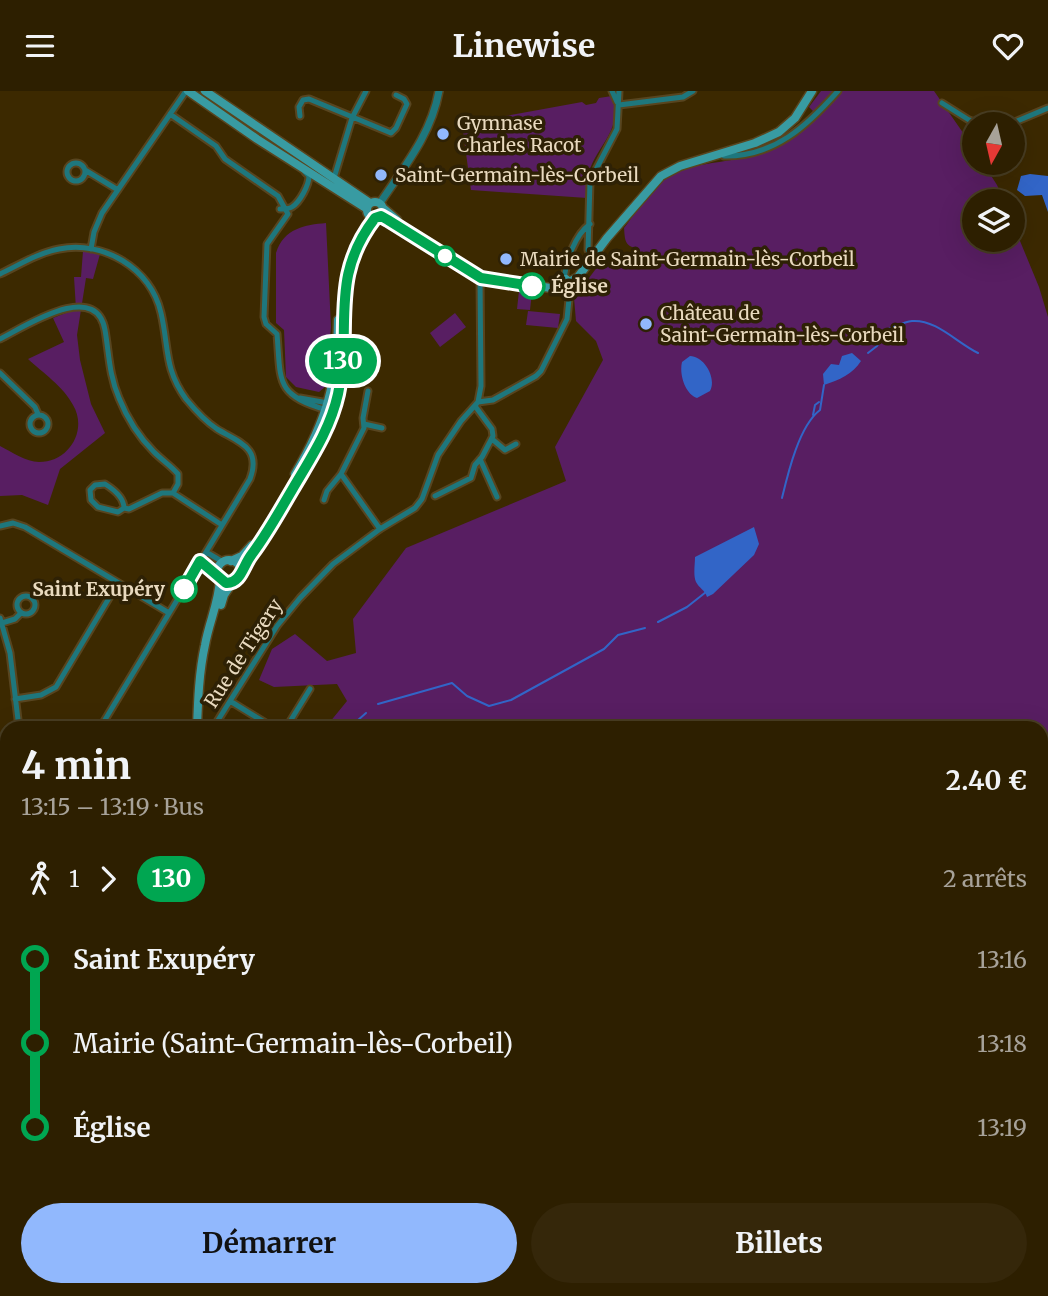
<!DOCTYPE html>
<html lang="fr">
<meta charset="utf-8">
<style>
body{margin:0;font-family:Merriweather,serif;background:#35270a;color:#f1f3f6;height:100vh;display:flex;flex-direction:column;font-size:26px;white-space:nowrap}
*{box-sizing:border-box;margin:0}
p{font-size:23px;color:#a7a299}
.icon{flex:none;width:38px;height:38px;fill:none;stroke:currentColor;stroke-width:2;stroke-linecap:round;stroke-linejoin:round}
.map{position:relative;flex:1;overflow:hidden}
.sheet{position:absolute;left:0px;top:630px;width:1048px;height:576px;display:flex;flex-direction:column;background:#2d1f00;border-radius:21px 21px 0 0;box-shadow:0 7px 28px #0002,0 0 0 2px #483d22}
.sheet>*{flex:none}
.badge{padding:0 14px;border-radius:23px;font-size:24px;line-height:46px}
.needle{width:46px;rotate:188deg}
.buttons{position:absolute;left:962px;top:21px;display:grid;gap:14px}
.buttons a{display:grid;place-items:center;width:63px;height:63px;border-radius:50%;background:#2d1f00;box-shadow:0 7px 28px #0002,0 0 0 2px #483d22;font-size:35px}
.map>.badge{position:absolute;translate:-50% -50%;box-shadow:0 0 0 4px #fff}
.legs{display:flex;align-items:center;gap:10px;height:77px;padding:0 21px;font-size:23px}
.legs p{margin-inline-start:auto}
.head{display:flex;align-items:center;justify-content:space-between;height:119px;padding:0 21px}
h1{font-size:38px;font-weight:700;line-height:52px}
.button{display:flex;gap:14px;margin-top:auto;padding:14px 21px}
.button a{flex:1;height:80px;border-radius:42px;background:#91b8fd;color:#111;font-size:28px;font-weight:700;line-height:80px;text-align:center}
.button a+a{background:#35270a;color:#f1f3f6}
ul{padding:0 21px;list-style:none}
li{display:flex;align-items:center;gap:24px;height:84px;font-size:26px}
li i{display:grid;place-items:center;width:10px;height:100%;margin:0 9px;background:currentColor}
li i::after{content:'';width:18px;height:18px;margin:-9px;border:5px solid;border-radius:50%;background:#2d1f00}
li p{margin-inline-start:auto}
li:first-child i{background:linear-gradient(#0000 50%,currentColor 0)}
li:last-child i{background:linear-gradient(currentColor 50%,#0000 0)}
header{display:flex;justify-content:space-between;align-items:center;height:91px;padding:0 21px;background:#2d1f00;font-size:32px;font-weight:700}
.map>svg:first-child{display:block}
</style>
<header><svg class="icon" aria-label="menu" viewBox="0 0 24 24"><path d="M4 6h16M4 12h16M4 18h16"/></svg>Linewise<svg class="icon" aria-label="heart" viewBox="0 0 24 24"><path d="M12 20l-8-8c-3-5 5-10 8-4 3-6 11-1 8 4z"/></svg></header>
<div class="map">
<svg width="1048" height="1205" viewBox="0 0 1048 1205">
<rect width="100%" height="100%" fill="#3c2900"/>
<path fill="#581e62" d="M821 0H934L975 59V72H983L997 94 1004 110H975V149H1013V133L1039 196 1048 226V935L1041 938V637H325L347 610 337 593 274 596 259 589 272 558 295 543 327 570 356 562 353 528 406 457 566 390 555 356 603 269 596 250 576 230 574 207 601 171 644 173 636 157C624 155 625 147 624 137 636 122 646 102 661 90 676 78 694 75 712 72 758 65 785 62 817 24L809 16Z
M612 5C623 42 597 52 588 84 586 92 587 100 587 107L471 99 462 33 582 11 586 14 596 12 599 7Z
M326 132 331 236 325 296 319 301 296 296 286 286 284 239 276 232V162C284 137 305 134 326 132Z
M83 160 100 163 93 188 86 187 77 244 80 269 91 313 105 342 60 378 48 414 22 404 0 405V355C12 361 26 371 39 371 69 371 88 339 73 314 64 296 42 281 28 268L64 251 53 227 76 218 74 186H81Z
M519 200 532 201 530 219 517 218Z
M528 220 560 223 558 237 526 234Z
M455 222 466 236 440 256 430 242Z
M7 705V821L0 824V706Z
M1048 980V1205H625L623 1199H1041V982Z"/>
<path fill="#3265c7" d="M1030 83 1048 85V121L1042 104 1025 105 1017 99 1021 85Z
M852 262 861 270C853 283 839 289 824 294L823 283 831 273 839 274 842 265Z
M690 265C704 265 717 287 710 300L697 307C685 303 679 283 682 271Z
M754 436 759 453 754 464 713 503 707 506C705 499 699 497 696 491 693 484 695 474 695 466Z"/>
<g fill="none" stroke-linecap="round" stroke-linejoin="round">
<path stroke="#3265c7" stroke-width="2" d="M868 262 877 255 885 239C893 237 903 231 912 230 936 228 957 252 978 262
M813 324 815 314 819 311
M782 407C788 382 799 335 820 319L824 294
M658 531 687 516 706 501
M378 613 452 592 467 605 489 615 511 609 604 558 618 544 645 537
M349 637 366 622
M0 708 7 709"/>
<g stroke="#58451f" stroke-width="9">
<path id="minor" d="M612 0 617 11
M942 12 969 29 982 33
M619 14 683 6 693 0
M170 23 216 55 225 68 278 105 288 123 267 153 264 226 266 233 277 243C281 291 275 304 327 319
M300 25 299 16 303 9 309 8 391 42 396 37 407 13 404 8 396 4
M1010 33 1048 17
M723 62 724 65C774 66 807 35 838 0
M67 81a9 9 0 1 1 18 0a9 9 0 1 1-18 0Z
M85 79 118 99
M334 87 352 27 366 0
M280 118C283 118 289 118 292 116 300 111 309 94 309 85L305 81
M91 158 94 141 102 122 186 0
M594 167 588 159 590 90 617 38 619 0
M0 183C19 174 38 162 59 158 103 149 151 177 161 222 169 256 164 278 186 308 195 319 205 330 217 338 238 351 262 356 250 388L100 637
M564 188C566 170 575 144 590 133
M0 248C24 236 96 188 105 239 109 262 109 284 119 307 127 327 139 346 154 361 162 369 171 375 178 383V393L173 402 222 434
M0 282 35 316 38 323
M368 300 363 327 364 337 341 383 380 438
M300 307 328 312
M478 311 493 309 536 285 541 280 567 228 570 198
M30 333a9 9 0 1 1 18 0a9 9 0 1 1-18 0Z
M364 333 382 337
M492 348 505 359 516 353
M480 368 497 406
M435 405 471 387 475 374 482 366 493 345 492 338 475 315
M324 409 327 400 341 383
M124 417 118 421 98 416 91 409 90 399 95 394 105 393C113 398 124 406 124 417L129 418 162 402H173
M0 435 13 432 25 436 169 522
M206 461 223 471
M200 470 217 483
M17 514a9 9 0 1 1 18 0a9 9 0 1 1-18 0Z
M0 527 10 562 19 637
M2 532 15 528 21 522
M15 608 41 604 56 596 118 492
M230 610 274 637
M201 633 209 636 215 634 277 535 300 507 333 473 380 438 415 417 422 408 438 364 461 330 478 311 481 295 480 187
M286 637 310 598
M0 670 7 669
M0 1015 7 1017
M0 1080 7 1076
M0 1144 7 1145"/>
</g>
<g stroke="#58451f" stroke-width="10">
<path id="tertiary" d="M380 112C404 76 431 44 439 0"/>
</g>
<g stroke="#58451f" stroke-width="11">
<path id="secondary" d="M188 0 257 48 367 118
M205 0 370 112
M367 119a8 8 0 1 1 16 0a8 8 0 1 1-16 0Z
M383 117 397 129
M381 125 480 187 551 197 561 194 566 188 572 193 568 198 561 194
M571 190 578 186 607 147 661 85 680 75 755 52 779 41 795 27 812 0
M295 383C327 329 337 292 338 229
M217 481a12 12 0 1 1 24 0a12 12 0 1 1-24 0Z
M231 470 242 465 252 454
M241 480C269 431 315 377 333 323 356 253 325 191 375 127
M221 514 224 504 232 492
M197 637C198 609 199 581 205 554 209 531 219 511 220 488
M0 1001 7 999
M0 1011 7 1008"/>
</g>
<g stroke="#58451f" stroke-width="13">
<path id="trunk" d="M1041 948 1048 945
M1041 970 1048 967
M1041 978 1048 976
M0 1199 128 1204 245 1199
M288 1205 331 1199
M392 1205 419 1199"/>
</g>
<use href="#minor" stroke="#1e777d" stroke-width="5"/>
<use href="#tertiary" stroke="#1e777d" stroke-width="7"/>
<use href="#secondary" stroke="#389ba2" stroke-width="8"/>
<use href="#trunk" stroke="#22c8d2" stroke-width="10"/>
</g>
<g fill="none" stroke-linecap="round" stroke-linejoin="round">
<g stroke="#fff" stroke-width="16">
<path id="line-1" d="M184 498 200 470 226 492C241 493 243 474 252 463 267 443 279 421 292 399 310 368 330 339 338 303 353 237 328 188 375 127L381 125 388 129 481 187 532 195"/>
</g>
<use href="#line-1" stroke="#00a651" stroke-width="10"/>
</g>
<g fill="#91b8fd" stroke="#2e2105" stroke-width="2.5">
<circle cx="443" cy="43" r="7"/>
<circle cx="381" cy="84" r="7"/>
<circle cx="506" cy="168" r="7"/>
<circle cx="646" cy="233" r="7"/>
</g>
<g fill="#fff" stroke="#00a651" stroke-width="3.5">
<circle cx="445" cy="165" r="9"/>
<circle cx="532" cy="195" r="12"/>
<circle cx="184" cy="498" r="12"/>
</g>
<g text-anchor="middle" stroke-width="7" stroke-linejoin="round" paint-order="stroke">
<g font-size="19" fill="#e9dabf" stroke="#2e2105" text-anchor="start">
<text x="457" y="39">Gymnase<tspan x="457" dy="22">Charles Racot</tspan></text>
<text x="395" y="91">Saint-Germain-lès-Corbeil</text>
<text x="520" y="175">Mairie de Saint-Germain-lès-Corbeil</text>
<text x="660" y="229">Château de<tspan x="660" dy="22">Saint-Germain-lès-Corbeil</tspan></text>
</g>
<g font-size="19" font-weight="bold" fill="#e9dabf" stroke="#2e2105" text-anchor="start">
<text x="551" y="202">Église</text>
<text x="165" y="505" text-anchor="end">Saint Exupéry</text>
</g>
<g font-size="19" fill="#e9dabf" stroke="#2e2105">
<text transform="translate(243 562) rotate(-57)" y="7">Rue de Tigery</text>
</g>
</g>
</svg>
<div class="buttons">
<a><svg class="needle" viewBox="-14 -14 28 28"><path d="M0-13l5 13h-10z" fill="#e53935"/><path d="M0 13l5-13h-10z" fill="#a7a299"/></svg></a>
<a><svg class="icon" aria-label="layers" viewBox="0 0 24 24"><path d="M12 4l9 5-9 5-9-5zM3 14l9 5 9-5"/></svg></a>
</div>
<b class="badge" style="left:343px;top:270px;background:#00a651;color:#fff">130</b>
<section class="sheet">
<div class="head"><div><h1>4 min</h1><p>13:15 – 13:19 · Bus</p></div><b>2.40 €</b></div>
<div class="legs"><svg class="icon" aria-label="walk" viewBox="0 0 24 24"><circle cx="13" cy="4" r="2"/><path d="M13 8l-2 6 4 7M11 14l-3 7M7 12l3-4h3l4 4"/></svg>1<svg class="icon" aria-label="forward" viewBox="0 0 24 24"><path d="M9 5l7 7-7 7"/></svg><b class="badge" style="background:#00a651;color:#fff">130</b><p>2 arrêts</p></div>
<ul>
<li><i style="color:#00a651"></i><b>Saint Exupéry</b><p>13:16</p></li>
<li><i style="color:#00a651"></i><span>Mairie (Saint-Germain-lès-Corbeil)</span><p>13:18</p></li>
<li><i style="color:#00a651"></i><b>Église</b><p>13:19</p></li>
</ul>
<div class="button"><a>Démarrer</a><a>Billets</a></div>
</section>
</div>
